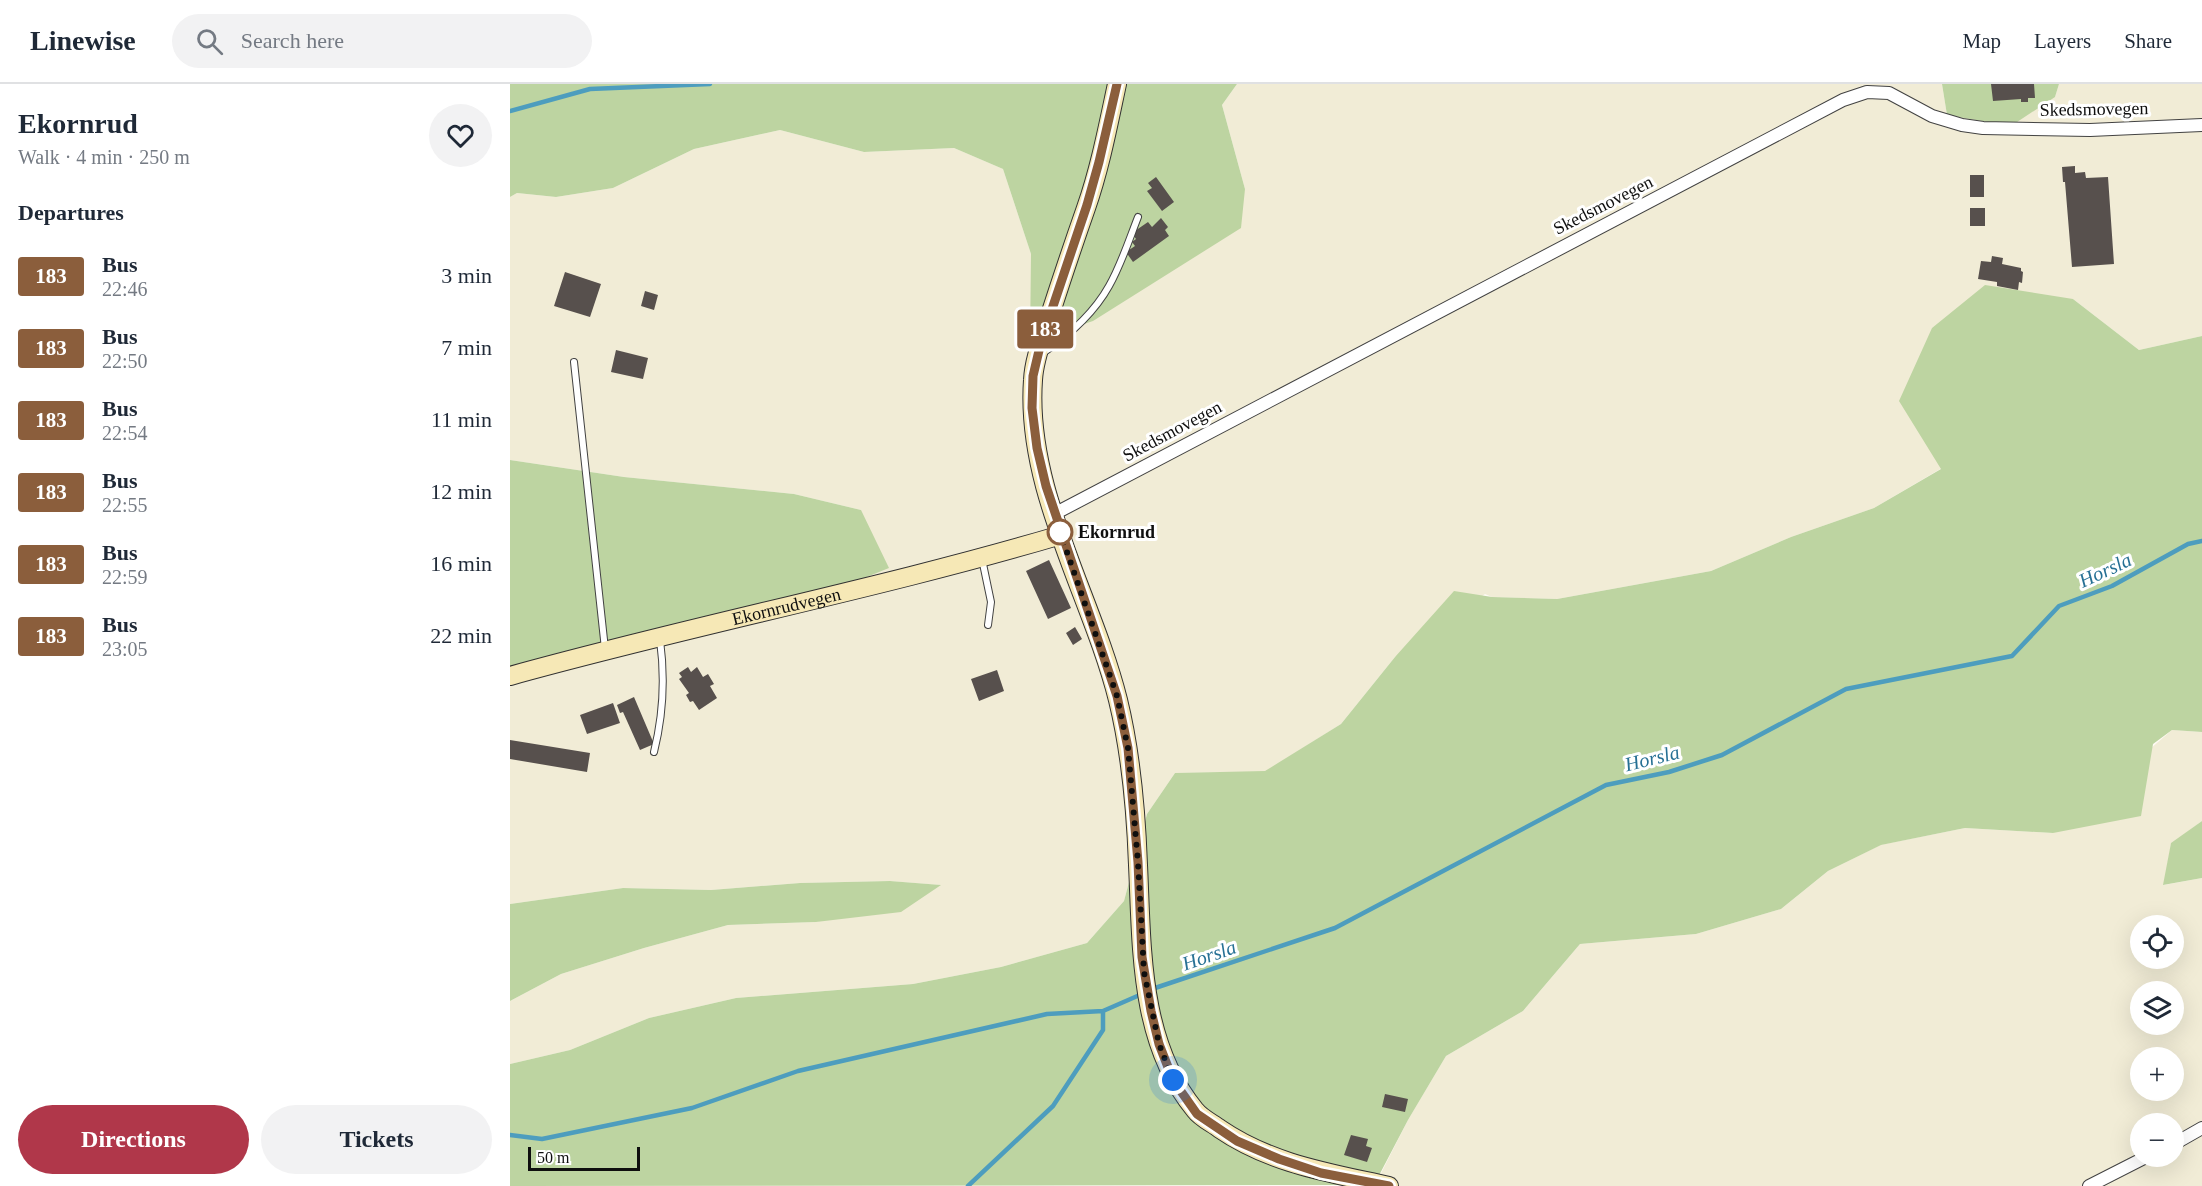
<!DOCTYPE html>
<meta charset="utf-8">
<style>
body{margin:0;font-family:Georgia,serif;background:#f2f2f3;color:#1f2937;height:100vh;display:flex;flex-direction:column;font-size:22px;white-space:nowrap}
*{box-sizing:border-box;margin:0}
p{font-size:20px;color:#747a83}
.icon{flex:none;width:33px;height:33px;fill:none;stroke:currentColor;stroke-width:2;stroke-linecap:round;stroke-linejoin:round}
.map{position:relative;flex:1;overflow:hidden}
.details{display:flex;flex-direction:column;background:#fff;width:510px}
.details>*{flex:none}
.badge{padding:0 12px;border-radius:4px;font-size:21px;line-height:39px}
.tools{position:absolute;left:1620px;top:831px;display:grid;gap:12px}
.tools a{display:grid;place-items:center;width:54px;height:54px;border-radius:50%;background:#fff;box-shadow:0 6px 24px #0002;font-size:30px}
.scale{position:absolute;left:18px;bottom:15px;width:112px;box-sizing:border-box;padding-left:6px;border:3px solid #0f0f0f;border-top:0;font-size:16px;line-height:21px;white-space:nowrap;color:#0f0f0f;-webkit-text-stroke:4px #fff;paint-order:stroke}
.you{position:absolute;width:30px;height:30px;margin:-15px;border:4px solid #fff;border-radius:50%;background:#1a73e8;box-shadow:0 0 0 9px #1a73e833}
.map>.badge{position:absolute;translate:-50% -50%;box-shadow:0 0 0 3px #fff}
h2{padding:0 18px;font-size:22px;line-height:54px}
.round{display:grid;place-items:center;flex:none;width:63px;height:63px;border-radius:32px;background:#f2f2f3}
.summary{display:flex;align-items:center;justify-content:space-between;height:102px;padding:0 18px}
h1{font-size:28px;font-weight:700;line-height:45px}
.button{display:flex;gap:12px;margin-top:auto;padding:12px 18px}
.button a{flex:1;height:69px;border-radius:36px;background:#b0374a;color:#fff;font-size:24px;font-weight:700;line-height:69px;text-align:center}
.button a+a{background:#f2f2f3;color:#1f2937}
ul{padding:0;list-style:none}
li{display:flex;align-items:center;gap:18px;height:72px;padding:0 18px}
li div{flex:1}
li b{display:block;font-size:22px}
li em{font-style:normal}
li .badge{min-width:66px;font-weight:700;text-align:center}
header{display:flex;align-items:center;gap:36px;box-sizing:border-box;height:84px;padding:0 30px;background:#fff;border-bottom:2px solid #e0e1e3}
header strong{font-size:28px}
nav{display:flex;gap:33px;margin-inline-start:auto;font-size:21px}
.search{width:420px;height:54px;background:#f2f2f3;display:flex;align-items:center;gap:15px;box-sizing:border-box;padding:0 21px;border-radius:33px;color:#747a83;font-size:22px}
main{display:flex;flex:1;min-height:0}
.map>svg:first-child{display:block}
</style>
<header>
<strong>Linewise</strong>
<div class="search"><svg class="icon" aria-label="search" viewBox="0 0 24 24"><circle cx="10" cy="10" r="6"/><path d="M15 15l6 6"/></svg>Search here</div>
<nav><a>Map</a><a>Layers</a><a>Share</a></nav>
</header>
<main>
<section class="details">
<div class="summary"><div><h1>Ekornrud</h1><p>Walk · 4 min · 250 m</p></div><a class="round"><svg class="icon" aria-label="heart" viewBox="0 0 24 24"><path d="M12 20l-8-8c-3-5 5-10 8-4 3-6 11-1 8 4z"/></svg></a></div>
<h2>Departures</h2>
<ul>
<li><span class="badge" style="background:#8b5e3c;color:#fff">183</span><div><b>Bus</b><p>22:46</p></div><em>3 min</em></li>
<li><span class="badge" style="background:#8b5e3c;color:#fff">183</span><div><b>Bus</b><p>22:50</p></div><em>7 min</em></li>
<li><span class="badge" style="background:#8b5e3c;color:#fff">183</span><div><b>Bus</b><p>22:54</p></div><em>11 min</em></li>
<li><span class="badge" style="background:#8b5e3c;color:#fff">183</span><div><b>Bus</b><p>22:55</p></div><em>12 min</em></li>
<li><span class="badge" style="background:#8b5e3c;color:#fff">183</span><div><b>Bus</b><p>22:59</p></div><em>16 min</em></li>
<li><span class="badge" style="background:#8b5e3c;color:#fff">183</span><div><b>Bus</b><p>23:05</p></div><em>22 min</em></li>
</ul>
<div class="button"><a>Directions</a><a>Tickets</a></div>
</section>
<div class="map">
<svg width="1692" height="1102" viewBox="0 0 1692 1102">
<rect width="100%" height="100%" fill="#fefaf3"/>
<path fill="#f1ecd6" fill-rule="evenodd" d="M727 0H1432L1437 31 1545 13 1549 0H1692V252L1629 266 1563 215 1432 384 1364 424 1281 453 1201 487 1047 515 982 513 975 510 885 573 831 640 755 688 665 689 637 730 614 817 577 859 491 883 403 900 226 914 139 934 60 966 0 980V917L51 890 134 864 218 841 306 838 430 801 380 797 290 799 201 806 113 804 0 820V597L351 426 284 410 114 393 0 376V113L7 109 46 113 103 104 184 65 270 46 354 68 444 64 493 85 521 170V258L735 105 712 21Z
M1662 646 1692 648V737L1661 760 1654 801 1692 794V1102H1587L1579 1099 1571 1102H860L865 1101 898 1036 936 972 1013 927 1070 860 1186 850 1271 825 1318 787 1370 761 1455 744 1543 749ZM1630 842H1664V874H1630ZM1630 908H1664V940H1630ZM1630 974H1664V1006H1630ZM1630 1040H1664V1072H1630Z"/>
<path fill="#bdd4a1" d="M0 0H727L712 21 735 105 731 144 583 237 520 258 521 170 493 85 444 64 354 68 270 46 184 65 103 104 46 113 7 109 0 113Z
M1432 0H1549L1545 13 1501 42 1437 31Z
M1475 201 1563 215 1629 266 1692 252V648L1662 646 1643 660 1631 732 1543 749 1455 744 1371 761 1318 787 1271 825 1186 850 1070 860 1013 927 936 972 898 1036 864 1101 0 1102V980L60 966 139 934 226 914 403 900 491 883 577 859 614 817 637 730 665 689 755 687 831 640 885 573 944 507 982 513 1047 515 1201 487 1281 453 1364 424 1431 385 1389 317 1422 244Z
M0 376 114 393 284 410 351 426 379 484 297 517 0 597Z
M1692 737V794L1653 801 1661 759Z
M380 797 431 801 391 828 306 838 218 841 134 864 51 890 0 917V820L113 804 201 806 290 799Z"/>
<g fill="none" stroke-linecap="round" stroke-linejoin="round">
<path stroke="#4d9dbe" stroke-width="4.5" d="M0 27 80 5 200 0
M642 905 825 844 1096 701 1159 688 1212 671 1336 605 1502 572 1549 522 1602 502 1678 460 1692 457
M0 1051 32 1055 182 1024 288 987 537 930 593 927 632 910
M458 1102 543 1022 593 946V927"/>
</g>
<path fill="#57504d" d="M1481 0H1524L1525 14H1518V18H1511V15L1483 17Z
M1565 82V89L1575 88 1576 94 1598 93 1604 180 1562 183 1555 98H1553L1552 83Z
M1460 91H1474V113H1460Z
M646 93 664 118 652 127 637 107 642 104 638 99Z
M1460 124H1475V142H1460Z
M651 134 658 143 655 146 659 152 623 178 616 168 625 162 622 158 626 155 622 149 638 138 642 143Z
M1482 172 1493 174 1492 180 1511 184V187L1513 188 1512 199 1509 198 1508 206 1487 202V198L1468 195 1471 177 1481 178Z
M55 188 91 200 80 233 44 222Z
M135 207 148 211 144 226 131 222Z
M106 266 138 274 133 295 101 288Z
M539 476 561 524 538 535 516 487Z
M565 543 572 555 563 561 556 549Z
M178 583 181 588 187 583 193 593 198 590 204 600 200 602 207 614 189 626 183 617 180 618 176 611 179 609 169 595 172 593 169 589Z
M487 586 494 607 469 617 461 595Z
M124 613 144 660 130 666 113 628 110 629 107 621Z
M103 619 110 639 77 650 70 631Z
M0 656 80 669 77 688 0 675Z
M875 1010 898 1015 895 1028 872 1023Z
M841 1051 858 1055 856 1062 862 1064 857 1078 834 1071Z"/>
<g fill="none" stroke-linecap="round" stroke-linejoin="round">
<g stroke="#424242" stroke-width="8">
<path id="service" d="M533 269C558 252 584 229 599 202 611 181 619 156 628 133
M64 278 95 565
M472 475 481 518 478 541
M144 668C153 632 155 593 150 556"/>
</g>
<g stroke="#424242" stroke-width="14">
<path id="minor" d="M544 430 1333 16 1357 8 1379 9 1422 32 1452 41 1473 44 1580 46 1692 41
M1664 1060 1692 1044
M1579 1102 1638 1072"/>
</g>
<g stroke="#313131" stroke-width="20">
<g id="secondary">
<path d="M607 0C598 42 590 84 576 124 563 161 551 197 539 234 533 253 524 275 523 296 515 406 582 512 608 616 621 669 626 726 628 781 632 864 629 958 685 1026 691 1034 702 1039 710 1045 761 1080 821 1089 879 1102"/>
<path id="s1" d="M0 592C183 541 369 505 551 451"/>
</g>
</g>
<use href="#service" stroke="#fff" stroke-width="6"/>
<use href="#minor" stroke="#fff" stroke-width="12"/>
<use href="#secondary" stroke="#f6e8b6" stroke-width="18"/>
</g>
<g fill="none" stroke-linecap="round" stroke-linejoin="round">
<g stroke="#fff" stroke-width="14">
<path id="line" d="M607 0 589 78 577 121 531 258 523 292 522 324 527 364 536 402 607 612 618 664 628 778 632 873 641 927 649 960 663 996 687 1030 727 1057 769 1075 811 1089 879 1102"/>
</g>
<use href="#line" stroke="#8b5e3c" stroke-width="9"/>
<path stroke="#0f0f0f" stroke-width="6" stroke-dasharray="0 10.8" d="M550 448 607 612 618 664 628 778 634 888 649 960 663 996"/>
</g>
<circle fill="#fff" stroke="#8b5e3c" stroke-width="3" cx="550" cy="448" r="12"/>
<g text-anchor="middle" stroke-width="6" stroke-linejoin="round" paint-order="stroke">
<g font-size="18" fill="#0f0f0f" stroke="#fff">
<text transform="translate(1584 25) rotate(-1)" y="6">Skedsmovegen</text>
<text transform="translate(1093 121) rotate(-27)" y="6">Skedsmovegen</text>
<text transform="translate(662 347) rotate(-28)" y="6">Skedsmovegen</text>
<text dy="6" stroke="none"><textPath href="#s1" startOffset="285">Ekornrudvegen</textPath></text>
</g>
<g font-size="18" font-weight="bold" fill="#0f0f0f" stroke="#fff" text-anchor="start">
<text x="568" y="454">Ekornrud</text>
</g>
<g font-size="20" font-style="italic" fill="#267094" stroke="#fff">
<text transform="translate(1595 486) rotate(-25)" y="7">Horsla</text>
<text transform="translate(1142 674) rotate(-14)" y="7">Horsla</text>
<text transform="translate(699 871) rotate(-19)" y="7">Horsla</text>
</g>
</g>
</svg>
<div class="tools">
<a><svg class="icon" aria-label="locate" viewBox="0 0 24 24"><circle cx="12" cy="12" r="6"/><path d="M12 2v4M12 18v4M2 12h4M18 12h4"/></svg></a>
<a><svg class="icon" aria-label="layers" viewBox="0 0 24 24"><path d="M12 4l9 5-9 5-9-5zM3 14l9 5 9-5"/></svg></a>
<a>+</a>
<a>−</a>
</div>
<div class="scale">50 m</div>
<div class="you" style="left:663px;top:996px"></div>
<b class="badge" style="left:535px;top:245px;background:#8b5e3c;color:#fff">183</b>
</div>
</main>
